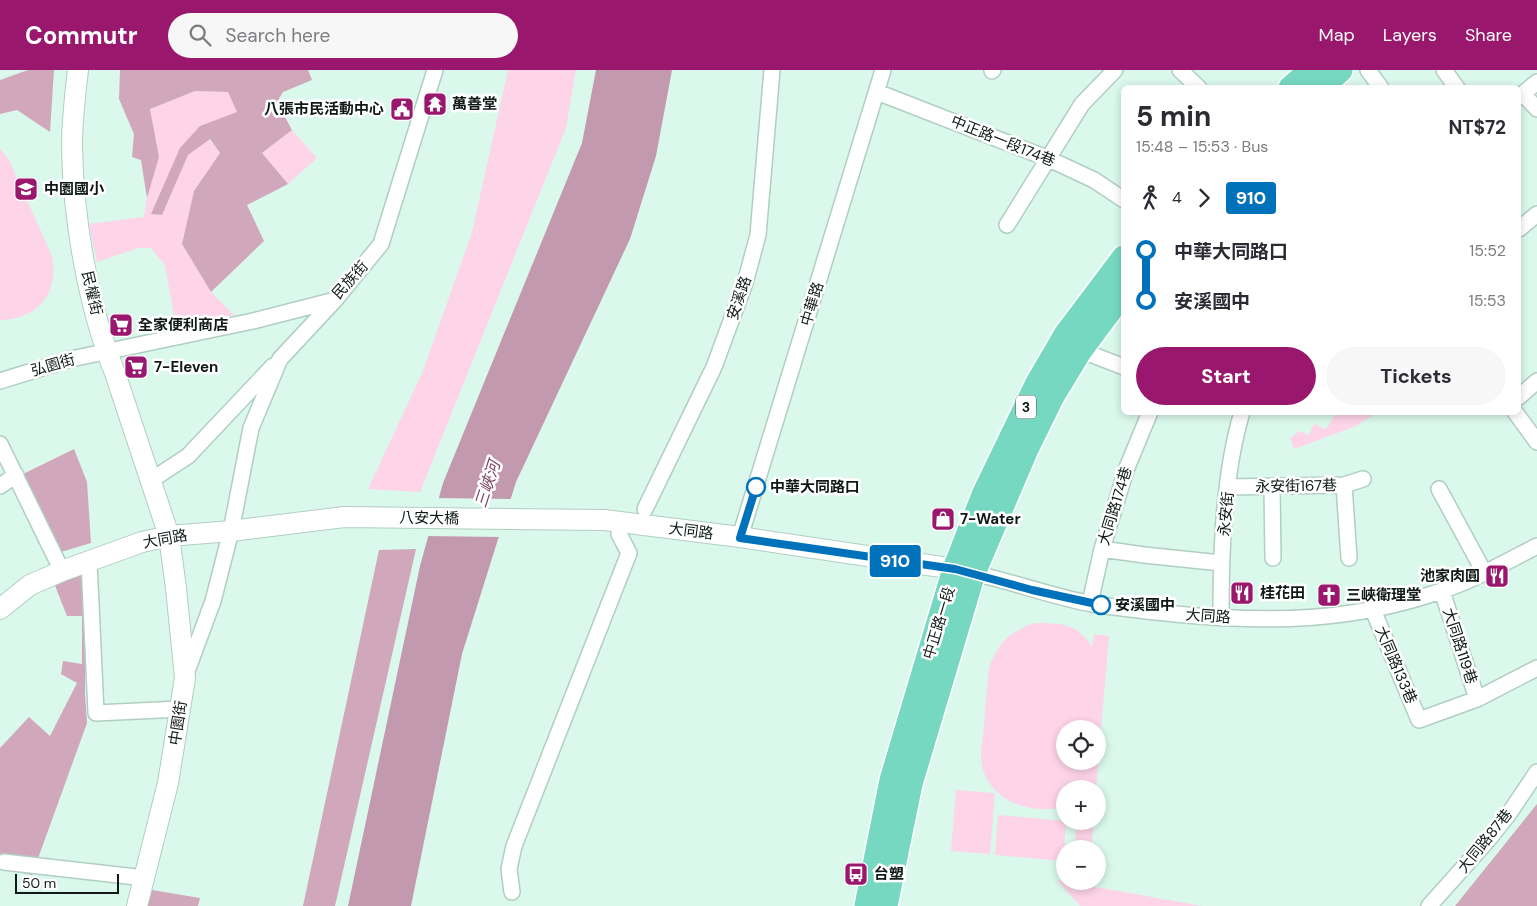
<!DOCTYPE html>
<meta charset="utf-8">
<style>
body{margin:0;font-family:"DM Sans","Noto Sans TC",sans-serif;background:#f7f7f7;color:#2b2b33;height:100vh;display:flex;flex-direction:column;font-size:19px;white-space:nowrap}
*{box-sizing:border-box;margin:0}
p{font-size:16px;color:#7c7c81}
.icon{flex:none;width:28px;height:28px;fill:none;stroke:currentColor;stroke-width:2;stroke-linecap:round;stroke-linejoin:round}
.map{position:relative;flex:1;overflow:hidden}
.panel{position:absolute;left:1121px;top:15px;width:400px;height:330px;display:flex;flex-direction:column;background:#fff;border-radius:8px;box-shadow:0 2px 8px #0003}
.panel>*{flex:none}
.badge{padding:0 10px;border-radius:4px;font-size:18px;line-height:32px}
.fabs{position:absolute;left:1056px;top:650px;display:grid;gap:10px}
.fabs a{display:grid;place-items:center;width:50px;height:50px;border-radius:50%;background:#fff;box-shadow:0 2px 8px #0003;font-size:25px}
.scale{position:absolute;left:15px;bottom:12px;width:104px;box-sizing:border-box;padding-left:5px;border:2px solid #0f1a16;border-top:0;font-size:14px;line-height:18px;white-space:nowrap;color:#0f1a16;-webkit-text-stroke:4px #fff;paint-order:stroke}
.map>.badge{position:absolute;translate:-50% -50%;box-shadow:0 0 0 2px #fff}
.legs{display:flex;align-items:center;gap:8px;height:55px;padding:0 15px;font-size:16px}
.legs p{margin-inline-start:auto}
.overview{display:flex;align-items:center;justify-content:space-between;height:85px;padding:0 15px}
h1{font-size:28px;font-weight:700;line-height:38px}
.cta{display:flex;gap:10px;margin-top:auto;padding:10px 15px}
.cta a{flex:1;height:58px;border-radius:30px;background:#99176d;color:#fff;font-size:20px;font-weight:700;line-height:58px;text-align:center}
.cta a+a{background:#f7f7f7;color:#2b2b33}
ul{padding:0 15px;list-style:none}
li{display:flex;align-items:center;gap:18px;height:50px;font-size:19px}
li i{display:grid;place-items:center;width:8px;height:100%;margin:0 6px;background:currentColor}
li i::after{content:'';width:12px;height:12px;margin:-6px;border:4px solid;border-radius:50%;background:#fff}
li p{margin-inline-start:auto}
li:first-child i{background:linear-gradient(#0000 50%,currentColor 0)}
li:last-child i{background:linear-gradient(currentColor 50%,#0000 0)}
header{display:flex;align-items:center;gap:30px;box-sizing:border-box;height:70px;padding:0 25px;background:#99176d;color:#fff}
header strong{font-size:24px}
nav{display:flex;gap:28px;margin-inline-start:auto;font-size:18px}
.search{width:350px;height:45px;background:#f7f7f7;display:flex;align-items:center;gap:12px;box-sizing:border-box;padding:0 18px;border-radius:28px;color:#7c7c81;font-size:19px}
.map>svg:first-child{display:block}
</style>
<header>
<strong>Commutr</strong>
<div class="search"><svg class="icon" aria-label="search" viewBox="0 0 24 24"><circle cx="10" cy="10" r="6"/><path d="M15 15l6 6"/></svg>Search here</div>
<nav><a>Map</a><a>Layers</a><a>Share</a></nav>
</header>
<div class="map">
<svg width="1537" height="836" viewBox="0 0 1537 836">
<rect width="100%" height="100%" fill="#daf8ec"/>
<path fill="#fed4e9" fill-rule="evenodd" d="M508 0H576L566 58 420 422 368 419 423 301 472 162Z
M195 21 228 22 238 42 200 56 151 144 162 145 188 85 209 69 220 83 194 121 182 174 211 222 234 245 176 257 165 195 151 178H138L97 192 89 154 144 147 147 128 159 87 150 39Z
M292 60 317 88 288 114 262 83Z
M0 79 9 90 52 186C59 224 38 249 0 250Z
M1336 343H1376L1356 356 1294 379 1290 368 1299 361 1309 365 1314 354 1326 359Z
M1035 553C1061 553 1077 553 1092 577L1094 564 1109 566 1096 719H1065V736C1030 747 983 729 981 687 981 677 983 666 984 656 985 637 987 618 989 598 998 573 1009 562 1035 553ZM1065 659H1098V691H1065Z
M956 720 995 723 990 784 951 781Z
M998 745 1066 751 1063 791 995 785Z
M1077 751H1094L1091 779H1074Z
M1057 810 1202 836H1080Z"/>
<path fill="#d1a7bc" d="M28 0H54L50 62 17 40 0 44V10Z
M120 0H308L312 10 283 22 277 32 292 60 262 83 288 114 247 135 264 171 211 222 182 174 194 121 220 83 210 69 188 85 162 145 151 144 180 78 200 56 237 42 228 22 195 21 150 39 159 87 147 128 141 90 132 87 134 64 119 29Z
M74 379 87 412 91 473 61 482 23 404Z
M416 479 335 836H303L379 480Z
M85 498V625L87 653 32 805 0 798V678L29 647 50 666 77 613 61 604 63 591 82 594V546H67L54 513Z
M1537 734V836H1455Z
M152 820 200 828 198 836H147Z"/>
<path fill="#c399af" d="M596 0H672L656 86 630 169 516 412 462 584 411 836H348L420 496 443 413 582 73Z"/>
<path fill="#daf8ec" d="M436 428 513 429 501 467 425 466Z"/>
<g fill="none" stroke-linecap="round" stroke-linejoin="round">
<g stroke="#b1cec3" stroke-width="18">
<path id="minor" d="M1180 0 1199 18
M1368 0 1381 18
M1444 0 1457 18
M992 1 993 0
M877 22 1049 89 1094 110 1124 130
M1523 24 1537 39
M1519 27 1537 12
M1007 155 1082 34 1115 0
M1519 159 1537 144
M1080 280 1124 297
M0 311 71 289 253 251 335 230 381 174 435 0
M1519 327 1537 311
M1515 342 1537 372
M0 374 62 501
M150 411 188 386 273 296
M1344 415 1349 488
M0 416 16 405
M1228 417 1344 415 1363 409
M1272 417 1273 488
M1439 419 1484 502
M645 439 714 297 745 213 758 165 772 0
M740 467 883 0
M1102 479 1144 485 1221 493
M89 491 96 643 180 639
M967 502C1009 510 1049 526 1092 534 1119 538 1147 541 1175 544 1268 553 1352 552 1441 521 1474 510 1506 492 1537 476
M1090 533 1102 479 1126 400 1150 342
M1373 540 1419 650 1477 629 1442 521
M1221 548C1221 481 1223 407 1242 342
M186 604 213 531 231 461 251 358 280 289 335 230
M1477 629 1537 598
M4 792 145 808
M512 822 509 799 514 776 629 483 619 464
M1429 836 1488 770 1508 745 1537 702"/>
</g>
<g stroke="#b1cec3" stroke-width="22">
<path id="tertiary" d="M78 0C75 25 72 51 72 76 73 148 88 236 115 303L169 466 176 518 185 608 168 713 137 836
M0 539 30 515 62 501 142 472 169 466 231 461 344 447 604 450 740 467 955 499"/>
</g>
<g stroke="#fff" stroke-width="28">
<path id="primary" d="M1291 18 1312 0
M1319 18 1340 0
M867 836 892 710 955 499 984 425 1038 313 1066 265 1124 188
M885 836 910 714 973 503 1026 379 1052 326 1080 280 1124 221"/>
</g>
<use href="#minor" stroke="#fff" stroke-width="15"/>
<use href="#tertiary" stroke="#fff" stroke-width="20"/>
<use href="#primary" stroke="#76d8c0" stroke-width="25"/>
</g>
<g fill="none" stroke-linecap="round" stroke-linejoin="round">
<g stroke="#fff" stroke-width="11">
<path id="line-1" d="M756 417 740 468 955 499 1032 520 1101 535"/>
</g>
<use href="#line-1" stroke="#0072bc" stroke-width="8"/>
</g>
<defs>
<g id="temple-square" transform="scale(1.25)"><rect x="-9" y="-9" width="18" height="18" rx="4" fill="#99176d" stroke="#fff"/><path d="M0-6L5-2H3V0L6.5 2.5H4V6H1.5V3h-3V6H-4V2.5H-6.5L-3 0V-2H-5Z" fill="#fff"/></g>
<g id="civic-square" transform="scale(1.25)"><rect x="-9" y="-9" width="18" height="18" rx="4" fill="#99176d" stroke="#fff"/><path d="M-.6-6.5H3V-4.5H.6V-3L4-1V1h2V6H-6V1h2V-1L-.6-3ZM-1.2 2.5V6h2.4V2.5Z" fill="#fff"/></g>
<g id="school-square" transform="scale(1.25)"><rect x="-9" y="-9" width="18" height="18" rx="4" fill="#99176d" stroke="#fff"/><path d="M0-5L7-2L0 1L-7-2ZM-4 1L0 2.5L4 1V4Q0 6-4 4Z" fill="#fff"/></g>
<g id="supermarket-square" transform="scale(1.25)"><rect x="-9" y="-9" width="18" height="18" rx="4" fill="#99176d" stroke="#fff"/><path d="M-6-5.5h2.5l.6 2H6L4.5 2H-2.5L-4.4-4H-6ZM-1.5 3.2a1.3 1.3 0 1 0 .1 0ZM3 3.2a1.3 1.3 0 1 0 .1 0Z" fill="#fff"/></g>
<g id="shop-square" transform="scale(1.25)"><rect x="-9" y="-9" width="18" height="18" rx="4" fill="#99176d" stroke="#fff"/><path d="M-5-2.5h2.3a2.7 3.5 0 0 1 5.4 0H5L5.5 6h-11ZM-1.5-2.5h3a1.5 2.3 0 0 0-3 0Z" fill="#fff"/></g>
<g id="restaurant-square" transform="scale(1.25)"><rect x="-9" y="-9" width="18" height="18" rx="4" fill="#99176d" stroke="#fff"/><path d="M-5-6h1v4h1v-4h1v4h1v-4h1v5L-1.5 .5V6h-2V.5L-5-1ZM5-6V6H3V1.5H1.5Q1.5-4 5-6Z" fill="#fff"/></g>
<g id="church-square" transform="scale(1.25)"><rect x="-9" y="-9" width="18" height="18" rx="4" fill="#99176d" stroke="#fff"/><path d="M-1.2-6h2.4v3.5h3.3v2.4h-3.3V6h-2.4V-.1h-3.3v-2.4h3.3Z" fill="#fff"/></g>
<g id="bus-square" transform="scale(1.25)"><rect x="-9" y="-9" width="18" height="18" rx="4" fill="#99176d" stroke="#fff"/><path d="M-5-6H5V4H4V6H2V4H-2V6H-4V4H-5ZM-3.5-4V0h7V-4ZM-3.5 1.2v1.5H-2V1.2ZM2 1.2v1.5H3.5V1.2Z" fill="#fff"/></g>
</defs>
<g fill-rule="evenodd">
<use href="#temple-square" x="435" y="34"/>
<use href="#civic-square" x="402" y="39"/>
<use href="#school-square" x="26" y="119"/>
<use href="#supermarket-square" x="121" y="255"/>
<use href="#supermarket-square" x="136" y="297"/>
<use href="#shop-square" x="943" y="449"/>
<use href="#restaurant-square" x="1497" y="506"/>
<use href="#restaurant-square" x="1242" y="523"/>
<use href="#church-square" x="1329" y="525"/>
<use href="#bus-square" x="856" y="804"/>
</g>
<g fill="#fff" stroke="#0072bc" stroke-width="2.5">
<circle cx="756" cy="417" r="9"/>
<circle cx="1101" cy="535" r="9"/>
</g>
<g text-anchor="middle" stroke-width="5" stroke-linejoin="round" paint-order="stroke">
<rect fill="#fff" stroke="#575f5c" stroke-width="1" x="1016" y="325.5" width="20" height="23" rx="4"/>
<g font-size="14" font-weight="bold" fill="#0f1a16">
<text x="1026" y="342">3</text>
</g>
<g font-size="15" font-weight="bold" fill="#0f1a16" stroke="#fff" text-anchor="start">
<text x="452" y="39">萬善堂</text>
<text x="384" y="44" text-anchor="end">八張市民活動中心</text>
<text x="44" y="124">中園國小</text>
<text x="138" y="260">全家便利商店</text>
<text x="154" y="302">7-Eleven</text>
<text x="960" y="454">7-Water</text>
<text x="1480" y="511" text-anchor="end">池家肉圓</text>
<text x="1260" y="528">桂花田</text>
<text x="1346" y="530">三峽衛理堂</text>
<text x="874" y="809">台塑</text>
</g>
<g font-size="15" fill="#0f1a16" stroke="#fff">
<text transform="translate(1003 71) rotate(22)" y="5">中正路一段174巷</text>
<text transform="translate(350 210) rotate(-48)" y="5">民族街</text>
<text transform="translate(92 223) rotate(77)" y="5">民權街</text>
<text transform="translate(739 228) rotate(-71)" y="5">安溪路</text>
<text transform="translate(812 234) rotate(-73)" y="5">中華路</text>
<text transform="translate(53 295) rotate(-16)" y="5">弘園街</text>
<text transform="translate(1296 416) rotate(-1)" y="5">永安街167巷</text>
<text transform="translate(1115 436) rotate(-73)" y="5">大同路174巷</text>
<text transform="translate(1226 444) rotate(-85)" y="5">永安街</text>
<text transform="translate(429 448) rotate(1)" y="5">八安大橋</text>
<text transform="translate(691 461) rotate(7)" y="5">大同路</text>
<text transform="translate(165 469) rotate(-10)" y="5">大同路</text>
<text transform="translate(1208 546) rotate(4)" y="5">大同路</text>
<text transform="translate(939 553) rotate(-73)" y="5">中正路一段</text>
<text transform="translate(1460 576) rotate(72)" y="5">大同路119巷</text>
<text transform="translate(1396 595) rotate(67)" y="5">大同路133巷</text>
<text transform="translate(178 653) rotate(-81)" y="5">中園街</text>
<text transform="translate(1485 771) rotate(-51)" y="5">大同路87巷</text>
</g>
<g font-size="15" font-weight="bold" fill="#0f1a16" stroke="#fff" text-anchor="start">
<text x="770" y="422">中華大同路口</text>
<text x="1115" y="540">安溪國中</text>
</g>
<g font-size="16" font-style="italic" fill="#794261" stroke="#fff">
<text transform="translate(487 414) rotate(-72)" y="6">三峽河</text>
</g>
</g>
</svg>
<div class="fabs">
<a><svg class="icon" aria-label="locate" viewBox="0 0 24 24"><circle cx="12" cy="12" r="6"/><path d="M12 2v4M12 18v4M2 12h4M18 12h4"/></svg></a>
<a>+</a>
<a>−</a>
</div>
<div class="scale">50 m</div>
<b class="badge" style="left:895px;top:491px;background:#0072bc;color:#fff">910</b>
<section class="panel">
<div class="overview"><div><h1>5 min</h1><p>15:48 – 15:53 · Bus</p></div><b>NT$72</b></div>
<div class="legs"><svg class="icon" aria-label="walk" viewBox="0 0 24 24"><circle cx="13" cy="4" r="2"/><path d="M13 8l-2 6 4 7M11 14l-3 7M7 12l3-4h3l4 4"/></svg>4<svg class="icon" aria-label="forward" viewBox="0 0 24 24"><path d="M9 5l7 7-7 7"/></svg><b class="badge" style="background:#0072bc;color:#fff">910</b></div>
<ul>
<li><i style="color:#0072bc"></i><b>中華大同路口</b><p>15:52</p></li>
<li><i style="color:#0072bc"></i><b>安溪國中</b><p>15:53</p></li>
</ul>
<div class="cta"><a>Start</a><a>Tickets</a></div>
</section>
</div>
